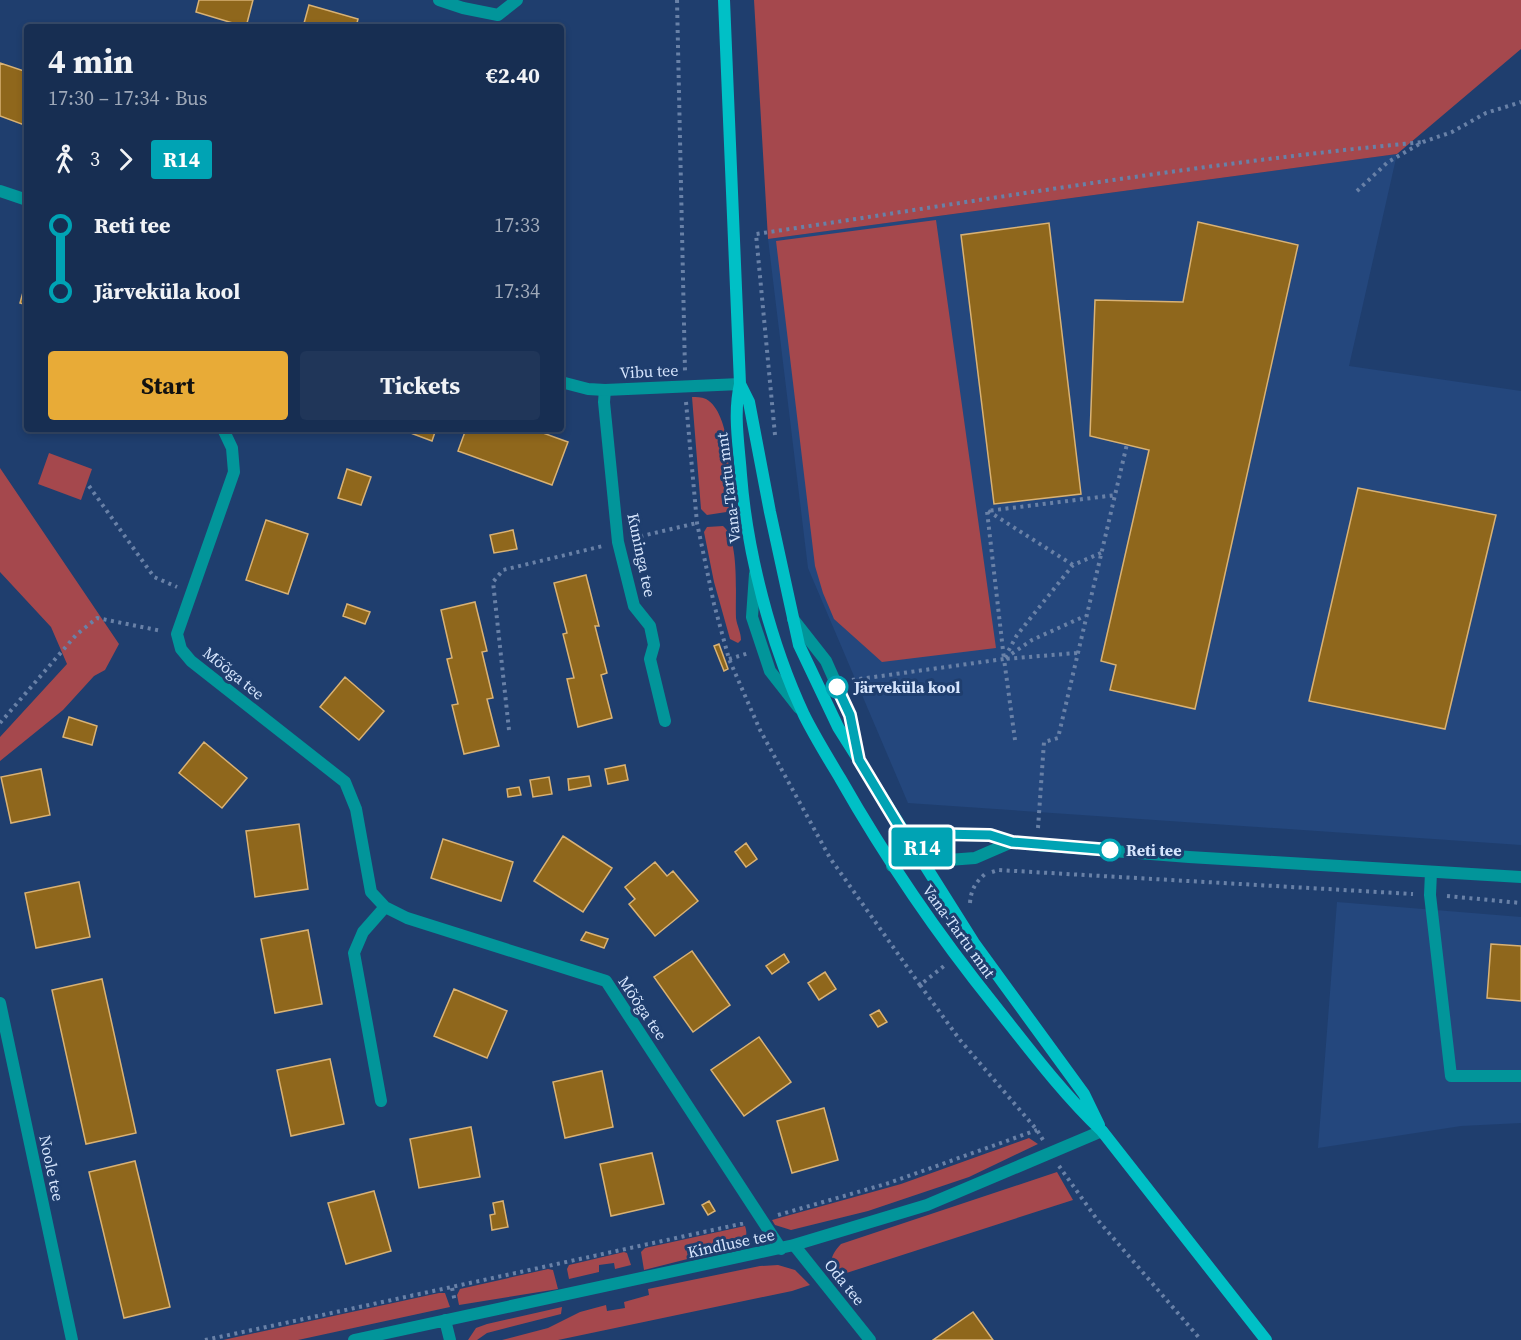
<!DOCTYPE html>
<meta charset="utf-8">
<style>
body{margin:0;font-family:"Source Serif 4",serif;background:#203659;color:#f1f3f6;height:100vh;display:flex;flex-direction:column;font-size:22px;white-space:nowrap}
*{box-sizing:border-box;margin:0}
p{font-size:20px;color:#9ea8b8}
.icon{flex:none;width:33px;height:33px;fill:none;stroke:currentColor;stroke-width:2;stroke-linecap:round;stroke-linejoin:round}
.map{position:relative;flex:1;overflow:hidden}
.panel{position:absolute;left:24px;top:24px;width:540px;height:408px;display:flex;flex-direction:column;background:#172e52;border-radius:6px;box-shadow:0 3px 9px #0003,0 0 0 2px #364a69}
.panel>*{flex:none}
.badge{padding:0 12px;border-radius:4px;font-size:21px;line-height:39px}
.map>.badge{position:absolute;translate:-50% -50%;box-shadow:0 0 0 3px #fff}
.legs{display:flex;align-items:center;gap:9px;height:66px;padding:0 24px;font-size:20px}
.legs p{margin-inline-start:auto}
.overview{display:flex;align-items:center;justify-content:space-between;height:102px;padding:0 24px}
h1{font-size:33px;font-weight:700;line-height:45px}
.action{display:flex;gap:12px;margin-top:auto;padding:12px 24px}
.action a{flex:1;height:69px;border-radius:6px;background:#e8ab37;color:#111;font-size:24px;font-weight:700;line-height:69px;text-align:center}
.action a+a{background:#203659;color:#f1f3f6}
ul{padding:0 24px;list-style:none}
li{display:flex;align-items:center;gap:21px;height:66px;font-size:22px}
li i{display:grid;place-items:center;width:9px;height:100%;margin:0 8px;background:currentColor}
li i::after{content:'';width:15px;height:15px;margin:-8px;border:4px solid;border-radius:50%;background:#172e52}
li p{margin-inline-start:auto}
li:first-child i{background:linear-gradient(#0000 50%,currentColor 0)}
li:last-child i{background:linear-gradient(currentColor 50%,#0000 0)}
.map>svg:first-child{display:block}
</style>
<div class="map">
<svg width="1521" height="1340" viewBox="0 0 1521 1340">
<rect width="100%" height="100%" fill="#1f3e6e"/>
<path fill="#24477d" d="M1397 154 1349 366 1521 391V845L908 803 808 568 768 239Z
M1337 902 1521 917V1123L1461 1126 1318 1148Z"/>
<path fill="#a5484d" d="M754 0H1521V49L1397 154 768 239Z
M936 220 996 648 882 662 834 619 823 593 815 566 776 241Z
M692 397C696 397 701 397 706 399 732 413 731 485 733 511L707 515 701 509Z
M49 453 92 469 81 500 38 484Z
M0 468 119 644 105 670 94 676 63 710 0 761V737L67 664 51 627 0 572Z
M723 526C740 539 735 597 736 618 737 626 741 632 741 640L738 643 730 639 714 582 704 532 707 527Z
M1029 1138 1038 1144 969 1177 868 1211 791 1230 775 1225 772 1220 901 1184Z
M1057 1172 1073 1200 834 1277C828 1264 831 1254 841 1244Z
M745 1226C748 1235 746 1239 739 1246L644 1270 641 1252 645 1248Z
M624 1252 627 1253 631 1265 615 1269 614 1263 599 1265V1272L569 1279 567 1269 569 1265Z
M778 1265 795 1270 810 1285 792 1291 558 1340H502L548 1328 580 1312 606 1305 607 1311 625 1308 624 1302 649 1295 648 1289 760 1266Z
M548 1269 553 1270 558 1289 459 1305 457 1295 460 1289Z
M439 1293H445L450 1307 298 1340H223Z
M562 1307 561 1314 487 1333 477 1340H468L476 1328 487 1324Z"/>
<path fill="#8f671c" stroke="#d9b274" stroke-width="1.5" d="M199 0H253L246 27 196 12Z
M309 5 358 19 356 27H303Z
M0 63 27 72V126L0 116Z
M1198 222 1298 245 1195 709 1110 690 1116 665 1101 661 1149 450 1090 436 1095 300 1183 302Z
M1049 223 1081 494 994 504 961 235Z
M27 278V305L20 303Z
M400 429H436L432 441Z
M466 429H532L568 442 552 485 458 451Z
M347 469 371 477 361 505 338 498Z
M1358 488 1496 515 1445 729 1309 701Z
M266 520 308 534 288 594 246 580Z
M513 530 517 549 494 553 490 535Z
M586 575 599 626H595L607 673 601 675 612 718 578 727 567 679 574 678 563 634 567 633 554 583Z
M475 602 487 651 482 652 493 698 487 699 499 746 464 754 452 705 458 704 447 659 452 658 441 610Z
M347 604 370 612 365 624 343 616Z
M719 644 728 669 724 671 714 646Z
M345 677 384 711 359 740 320 707Z
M69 717 97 726 92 745 63 737Z
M204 742 247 778 222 808 179 773Z
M625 765 628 780 608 784 605 769Z
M41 769 50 815 11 823 1 777Z
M589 776 591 786 569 790 568 779Z
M549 777 552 794 533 797 530 780Z
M519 787 521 795 508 797 507 789Z
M299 824 308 889 255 897 246 831Z
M563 836 612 868 583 912 534 881Z
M443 839 513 862 501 901 431 878Z
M746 843 757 859 746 867 735 852Z
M655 862 667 876 673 871 698 901 655 936 629 904 635 899 625 887Z
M79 882 90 937 36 948 25 893Z
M308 930 322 1004 275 1013 261 939Z
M586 932 608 939 604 948 581 940Z
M1491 944 1521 946V1001L1487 998Z
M692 951 730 1005 693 1032 654 977Z
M784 954 789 962 772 974 766 966Z
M825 972 836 989 819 1000 808 983Z
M102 979 136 1133 86 1144 52 990Z
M454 989 507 1011 487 1058 434 1036Z
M879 1010 887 1022 878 1027 870 1015Z
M759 1037 791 1082 744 1116 711 1070Z
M330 1059 344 1124 291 1136 277 1070Z
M602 1071 613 1127 565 1138 553 1082Z
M824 1108 838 1160 792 1173 777 1121Z
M471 1127 480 1177 419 1188 410 1139Z
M652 1153 664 1204 611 1216 600 1164Z
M135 1161 170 1307 124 1318 89 1172Z
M374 1191 391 1251 346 1264 328 1203Z
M503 1201 508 1227 492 1230 490 1215 495 1214 493 1203Z
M709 1201 715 1211 708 1215 702 1205Z
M973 1312 993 1340H933Z"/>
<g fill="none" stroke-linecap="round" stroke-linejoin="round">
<path stroke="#6981a7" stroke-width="4" stroke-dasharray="3 4.5" stroke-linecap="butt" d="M677 0 685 371
M1357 191 1388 162 1423 142 1452 132 1486 113 1521 102
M686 402 697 523 714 604 729 659 760 730 830 858 920 985 944 966
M775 435 756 234C979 201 1199 163 1423 142
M89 486 154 577 177 587
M988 511 1073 565
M633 538 697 523
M1101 553 1073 565 1017 635 1004 659 987 511 1116 495
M1077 653 1004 659 1032 640 1085 616
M729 659 749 653
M852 680 1004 659 1015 740
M0 723 76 635 97 618 162 631
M509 730 493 582 503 570 603 546
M1038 828 1044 742 1058 738 1127 444
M992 872 998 870 1413 894
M1447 896 1521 903
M970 903C971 890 975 883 985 874
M920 985 960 1040 1037 1130 1043 1140
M1059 1166 1096 1218 1201 1340
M778 1215 889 1183 1037 1130
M452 1288 455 1302
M205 1340C385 1302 565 1262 745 1223"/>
<path stroke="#02959a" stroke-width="12" d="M605 390 604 402 618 542 634 606 650 626 654 645 650 659 665 721
M755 574 752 617 770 671 799 708
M793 619 826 661 850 715 858 759
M1431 872 1430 895 1451 1076H1521"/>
<path stroke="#02959a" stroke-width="12" d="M439 0 463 8 498 15 517 0
M0 191 27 200
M561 382 588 389 605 390 740 384
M223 429 232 448 234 472 177 634 181 649 191 661 345 782 356 809 371 892 385 907 407 918 606 981 781 1249
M915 853 935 861 975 858 1012 842
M892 866 915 853 938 834 990 835 1012 842 1037 845 1189 857 1521 877
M0 1003 72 1340
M381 1101 354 953 363 932 385 907
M794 1245 870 1340
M445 1320 450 1340
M354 1340 794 1245 927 1205 1102 1131"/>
<path stroke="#00c0c6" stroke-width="12" d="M724 0 740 384C733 414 739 445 741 475 747 552 771 645 804 715 815 737 828 758 840 778 886 859 938 935 996 1007 1030 1050 1063 1094 1102 1131L1266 1340
M740 384 749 402 770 512 799 645 838 727 974 943 1084 1094 1099 1125"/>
</g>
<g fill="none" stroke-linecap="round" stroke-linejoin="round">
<g stroke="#fff" stroke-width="14">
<path id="line-1" d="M837 687 850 715 859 760 915 853 938 834 990 835 1012 842 1110 850"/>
</g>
<use href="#line-1" stroke="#00a3b4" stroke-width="9"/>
</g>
<g fill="#fff" stroke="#00a3b4" stroke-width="3">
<circle cx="837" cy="687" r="10"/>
<circle cx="1110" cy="850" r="10"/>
</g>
<g text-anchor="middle" stroke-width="6" stroke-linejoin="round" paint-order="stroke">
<g font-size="16" fill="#d6e5fd" stroke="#1f3e6e">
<text transform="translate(649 371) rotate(-3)" y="6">Vibu tee</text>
<text transform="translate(728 488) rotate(-97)" y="6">Vana-Tartu mnt</text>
<text transform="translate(642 555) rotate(78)" y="6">Kuninga tee</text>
<text transform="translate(234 673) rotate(39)" y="6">Mõõga tee</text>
<text transform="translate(959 931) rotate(54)" y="6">Vana-Tartu mnt</text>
<text transform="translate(643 1008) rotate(56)" y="6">Mõõga tee</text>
<text transform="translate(52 1168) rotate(78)" y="6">Noole tee</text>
<text transform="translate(731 1243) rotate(-12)" y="6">Kindluse tee</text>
<text transform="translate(845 1282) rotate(51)" y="6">Oda tee</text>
</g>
<g font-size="16" font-weight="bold" fill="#d6e5fd" stroke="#1f3e6e" text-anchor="start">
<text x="854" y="693">Järveküla kool</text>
<text x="1126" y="856">Reti tee</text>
</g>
</g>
</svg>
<b class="badge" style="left:922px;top:847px;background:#00a3b4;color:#fff">R14</b>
<section class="panel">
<div class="overview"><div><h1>4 min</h1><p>17:30 – 17:34 · Bus</p></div><b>€2.40</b></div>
<div class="legs"><svg class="icon" aria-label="walk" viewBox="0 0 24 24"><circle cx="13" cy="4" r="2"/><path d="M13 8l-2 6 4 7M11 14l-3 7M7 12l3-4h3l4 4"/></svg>3<svg class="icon" aria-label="forward" viewBox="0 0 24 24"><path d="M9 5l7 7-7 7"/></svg><b class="badge" style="background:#00a3b4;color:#fff">R14</b></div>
<ul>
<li><i style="color:#00a3b4"></i><b>Reti tee</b><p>17:33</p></li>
<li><i style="color:#00a3b4"></i><b>Järveküla kool</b><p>17:34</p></li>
</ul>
<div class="action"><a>Start</a><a>Tickets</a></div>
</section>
</div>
